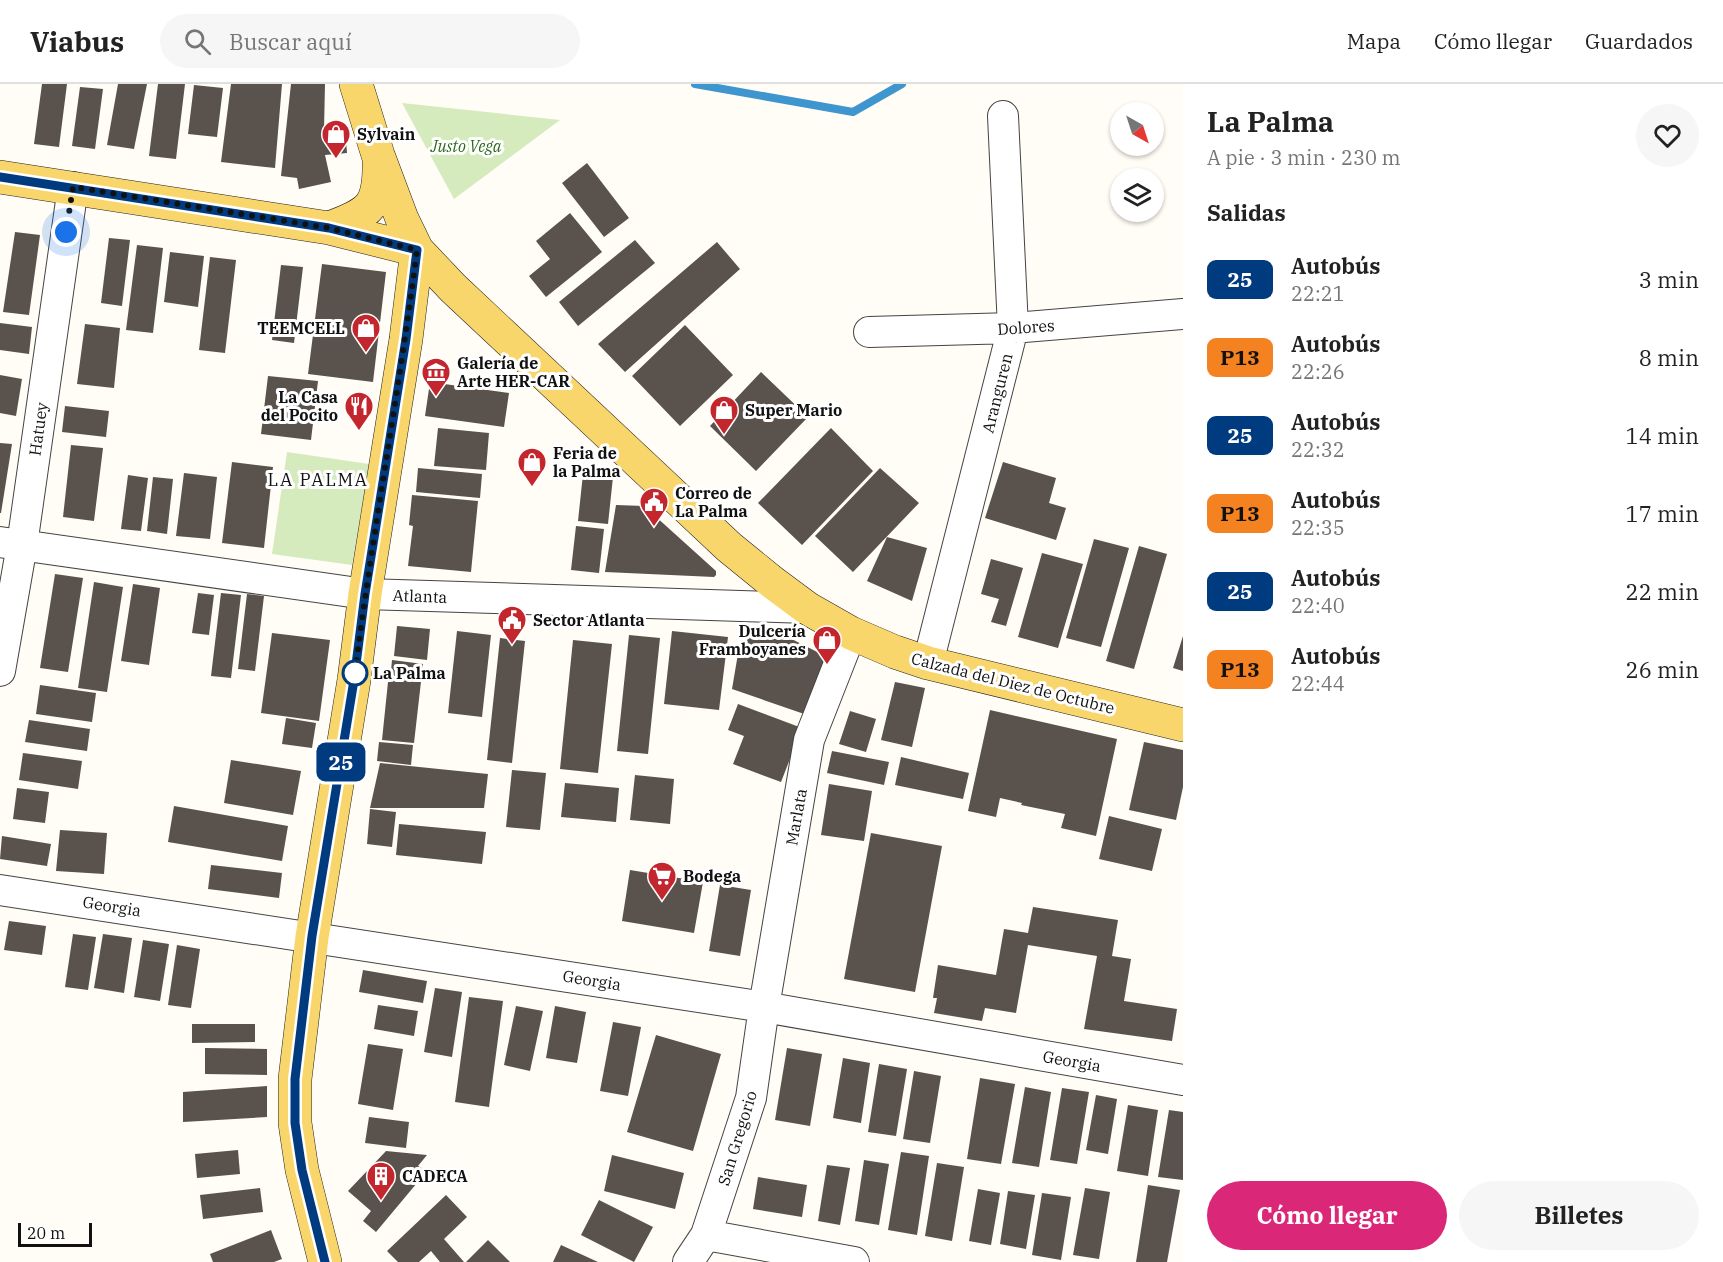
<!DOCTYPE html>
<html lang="es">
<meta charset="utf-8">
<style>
body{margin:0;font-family:"IBM Plex Serif",serif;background:#f6f6f6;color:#222;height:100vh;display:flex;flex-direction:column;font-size:22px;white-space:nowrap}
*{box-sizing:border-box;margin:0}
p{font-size:20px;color:#767676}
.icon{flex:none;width:33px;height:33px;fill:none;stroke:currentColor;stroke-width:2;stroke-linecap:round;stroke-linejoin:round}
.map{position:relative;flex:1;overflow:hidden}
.side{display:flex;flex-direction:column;background:#fff;width:540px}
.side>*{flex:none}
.badge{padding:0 12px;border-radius:9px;font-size:21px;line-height:39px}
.needle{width:39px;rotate:141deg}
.controls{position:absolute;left:1110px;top:18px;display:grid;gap:12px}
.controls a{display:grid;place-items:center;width:54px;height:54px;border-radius:50%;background:#fff;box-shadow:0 2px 4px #0004;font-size:30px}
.scale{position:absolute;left:18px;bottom:15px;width:74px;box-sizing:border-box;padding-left:6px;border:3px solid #111;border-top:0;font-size:16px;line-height:21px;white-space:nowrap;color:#111;-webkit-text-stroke:4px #fff;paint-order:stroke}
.you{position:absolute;width:30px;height:30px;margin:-15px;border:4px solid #fff;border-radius:50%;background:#1a73e8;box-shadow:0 0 0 9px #1a73e833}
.map>.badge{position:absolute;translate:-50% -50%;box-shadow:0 0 0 3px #fff}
h2{padding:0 24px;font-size:22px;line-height:54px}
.round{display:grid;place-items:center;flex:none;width:63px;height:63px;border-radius:32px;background:#f6f6f6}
.headline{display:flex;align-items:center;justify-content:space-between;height:102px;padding:0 24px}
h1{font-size:28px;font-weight:700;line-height:45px}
.primary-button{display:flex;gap:12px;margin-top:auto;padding:12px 24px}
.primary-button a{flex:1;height:69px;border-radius:36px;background:#db2777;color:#fff;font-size:24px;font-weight:700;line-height:69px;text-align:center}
.primary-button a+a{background:#f6f6f6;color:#222}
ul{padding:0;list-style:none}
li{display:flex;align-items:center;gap:18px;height:78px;padding:0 24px}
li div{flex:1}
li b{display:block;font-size:22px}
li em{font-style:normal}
li .badge{min-width:66px;font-weight:700;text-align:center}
header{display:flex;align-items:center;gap:36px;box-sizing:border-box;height:84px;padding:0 30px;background:#fff;border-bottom:2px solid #e0e0e0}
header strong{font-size:28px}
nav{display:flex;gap:33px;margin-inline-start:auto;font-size:21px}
.search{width:420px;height:54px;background:#f6f6f6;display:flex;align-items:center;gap:15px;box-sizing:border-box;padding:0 21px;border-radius:33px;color:#767676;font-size:22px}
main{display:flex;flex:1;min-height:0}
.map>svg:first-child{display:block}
</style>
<header>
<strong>Viabus</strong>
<div class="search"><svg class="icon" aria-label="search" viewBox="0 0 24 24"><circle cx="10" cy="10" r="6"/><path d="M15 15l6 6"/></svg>Buscar aquí</div>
<nav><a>Mapa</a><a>Cómo llegar</a><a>Guardados</a></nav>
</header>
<main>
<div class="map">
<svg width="1183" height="1178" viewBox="0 0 1183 1178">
<rect width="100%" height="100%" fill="#fffdf5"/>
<path fill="#d5ebbd" d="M402 19 560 36 454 115Z
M287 368 369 380 352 481 272 470Z"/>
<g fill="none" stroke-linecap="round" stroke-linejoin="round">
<path stroke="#3f96cf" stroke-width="8" d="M695 0 853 28 902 0"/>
</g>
<path fill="#5a524d" d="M42 0H67L59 63 34 60Z
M118 0H147L134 65 107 61Z
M158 0H185L176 75 149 72Z
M231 0H282L275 84 221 78Z
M291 0H325L324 46 345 44 347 69 325 71 331 98 299 105 297 94 281 92Z
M194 1 223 4 217 53 188 50Z
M80 3 103 5 95 65 72 62Z
M587 79 629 134 604 153 562 99Z
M570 129 602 168 546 213 529 192 550 175 536 157Z
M15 148 40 151 29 231 3 228Z
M109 154 130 156 122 222 101 219Z
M635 156 655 179 578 242 559 218Z
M717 158 740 185 625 288 598 260Z
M137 161 163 164 153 249 126 246Z
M170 168 204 172 198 223 164 218Z
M210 173 236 176 225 269 199 266Z
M322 180 386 188 373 298 308 290Z
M281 181 303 183 294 259 272 256Z
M0 239 32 243 29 270 0 266Z
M85 240 120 244 114 304 77 300Z
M685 241 733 291 680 342 632 292Z
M761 288 808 333 756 387 710 342Z
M0 291 22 295 16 332 0 329Z
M268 292 318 297 311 356 261 350Z
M430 298 509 309 504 343 425 332Z
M65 322 109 327 106 353 62 348Z
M438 344 489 349 486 386 434 382Z
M831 344 873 387 802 461 758 419Z
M0 359 12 360 1 429H0Z
M71 361 103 364 94 437 63 433Z
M232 378 273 383 264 464 222 459Z
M1003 378 1056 394 1049 419 1066 424 1056 456 985 434Z
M418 384 482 390 480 414 416 408Z
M880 384 919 419 853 488 815 452Z
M184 389 217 393 210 455 176 452Z
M583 390 613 393 608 440 578 437Z
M128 391 148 394 141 447 121 445Z
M153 393 173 395 167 450 147 447Z
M412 411 478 417 471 488 408 482 413 442 409 441Z
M616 421 644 422 716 487V491L714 493 605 488Z
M576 442 604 445 599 489 571 486Z
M887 453 927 464 912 517 867 497Z
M1094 455 1129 464 1101 563 1066 554Z
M1139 462 1167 470 1134 585 1106 577Z
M1042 469 1083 480 1058 564 1018 553Z
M991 475 1023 484 1006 542 991 538 999 515 981 510Z
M55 490 83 494 68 588 40 584Z
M94 498 123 503 107 608 78 604Z
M133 500 160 504 149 581 121 577Z
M198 509 214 511 209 551 192 549Z
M221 509 241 511 231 594 211 592Z
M247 510 264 512 255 587 238 585Z
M397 542 430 545 427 576 394 572Z
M770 544 833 576 810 632 732 605 742 546Z
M457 547 491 551 482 633 448 629Z
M672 547 728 553 719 626 664 620Z
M272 549 330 556 319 637 261 629Z
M629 551 660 554 648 670 617 667Z
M1183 552V587L1173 584Z
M500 554 525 557 512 679 487 676Z
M573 556 612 560 598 689 560 685Z
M392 576 423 580 414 659 382 656 388 598H390Z
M895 598 925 604 912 663 881 656Z
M40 601 96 609 92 638 36 630Z
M738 620 802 644 781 698 733 680 744 652 728 646Z
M990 626 1117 655 1096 752 1061 744 1065 730 1021 721 1022 719 1000 714 996 733 968 727Z
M850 627 876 635 866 668 839 660Z
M286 634 316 639 312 664 282 660Z
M29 636 90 645 87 667 25 658Z
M379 658 413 661 411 681 377 677Z
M1144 658 1183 666V703L1176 736 1129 726Z
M832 667 889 678 884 701 827 689Z
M23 669 82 677 78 705 19 696Z
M901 673 969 689 963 715 895 701Z
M231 676 301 687 293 731 224 719Z
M380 679 488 690 484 724H370Z
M512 686 546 689 540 746 506 743Z
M635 691 674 695 670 740 630 736Z
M565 699 619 704 616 738 561 733Z
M829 700 872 707 864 757 821 751Z
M17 704 49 708 45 739 13 735Z
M174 722 288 742 282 777 168 758Z
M370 725 396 728 392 763 367 760Z
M1109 732 1162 745 1152 787 1099 775Z
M399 740 486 748 482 780 396 771Z
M60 746 107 749 104 790 56 787Z
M871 749 942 762 915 908 844 895Z
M2 752 51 760 47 782 0 775Z
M211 781 282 789 279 814 208 805Z
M630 786 703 798 694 849 622 837Z
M720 801 751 806 740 872 709 867Z
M1033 823 1118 836 1112 872 1131 875 1124 917 1177 925 1172 957 1084 945 1097 872 1028 861 1016 929 985 924 982 937 934 929 937 914H933L938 881 996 891 1004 845 1028 849Z
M9 837 46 842 42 871 4 866Z
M73 850 96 853 88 906 65 903Z
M103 850 132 854 124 909 94 904Z
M143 856 169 860 160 917 134 913Z
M177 861 200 865 191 924 168 921Z
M363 886 427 897 423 919 359 908Z
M435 904 462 908 452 973 424 968Z
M469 913 503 917 489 1023 455 1018Z
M378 921 418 927 414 952 374 945Z
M516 922 543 927 530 987 504 981Z
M555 922 586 928 577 979 546 974Z
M613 938 641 943 628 1012 600 1007Z
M192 940H255V958L192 959Z
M656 951 721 970 693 1067 627 1048Z
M368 960 403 965 393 1026 358 1020Z
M205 964 267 965V991L205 990Z
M787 964 822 970 810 1042 775 1036Z
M843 974 870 979 861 1039 833 1034Z
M879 980 907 985 896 1052 868 1048Z
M914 987 941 992 930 1059 903 1055Z
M980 994 1015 1000 1001 1080 967 1075Z
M267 1002V1033L183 1038V1008Z
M1025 1003 1051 1008 1039 1083 1012 1079Z
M1062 1004 1089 1008 1077 1080 1050 1076Z
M1096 1011 1117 1015 1108 1070 1086 1066Z
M1128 1021 1158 1026 1148 1092 1117 1087Z
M1169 1026 1183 1028V1096L1158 1093Z
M369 1033 409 1038 406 1064 365 1059Z
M238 1066 240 1090 197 1094 195 1070Z
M386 1067 427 1071 418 1082 427 1087 376 1148 363 1137 371 1127 348 1107Z
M901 1068 929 1072 917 1151 888 1146Z
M612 1071 684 1089 675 1125 604 1107Z
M864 1076 889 1080 879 1141 855 1137Z
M937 1079 964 1083 952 1157 925 1152Z
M827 1081 850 1084 840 1141 818 1137Z
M758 1093 807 1101 802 1133 753 1125Z
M1148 1101 1180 1106 1167 1178H1136Z
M260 1104 263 1128 203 1135 200 1111Z
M1085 1104 1110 1108 1099 1175 1073 1171Z
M978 1105 1000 1109 991 1161 969 1157Z
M1008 1107 1035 1111 1026 1165 1000 1160Z
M1042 1109 1071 1113 1061 1176 1032 1171Z
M446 1111 467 1133 444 1155 464 1178H440L431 1167 419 1178H398L387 1167Z
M599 1116 653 1143 634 1178 581 1151Z
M271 1146 282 1175 274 1178H213L210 1170Z
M488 1156 510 1178H466Z
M561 1161 598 1178H553Z"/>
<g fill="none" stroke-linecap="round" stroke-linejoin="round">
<g stroke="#444" stroke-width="32">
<path id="minor" d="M869 248 1013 244 1183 230
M0 458 365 510 807 524
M928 579 1013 244 1003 32
M0 587 22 461 73 103
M0 806 764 923 1183 996
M706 1151 854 1178
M688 1178 706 1151 751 1014 764 923 809 656 851 549"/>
</g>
<g stroke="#222" stroke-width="34">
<path id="major" d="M356 0 378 71 402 135 417 166 453 204 729 463 772 498 807 524 851 549 895 568 928 579 1183 641
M0 93 329 144 417 166
M329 144C371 129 380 122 379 76
M325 1178 302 1086 295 1039V995L312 853 354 596 365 510 406 255 417 166"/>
</g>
<use href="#minor" stroke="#fff" stroke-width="30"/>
<use href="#major" stroke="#f9d66b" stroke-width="33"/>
</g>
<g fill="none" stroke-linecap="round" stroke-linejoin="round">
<g stroke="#fff" stroke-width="14">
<path id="line" d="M0 93 329 144 417 166 406 255 365 510 354 596 312 852 295 995V1039L302 1086 325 1178"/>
</g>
<use href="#line" stroke="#003b80" stroke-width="9"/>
<path stroke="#111" stroke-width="6" stroke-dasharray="0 10.8" d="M66 148 73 103 329 144 417 166C399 309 372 452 354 596L355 589"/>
</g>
<defs>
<g id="shop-pin" transform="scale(1.5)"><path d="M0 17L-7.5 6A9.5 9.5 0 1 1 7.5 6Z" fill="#c4262e" stroke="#fff"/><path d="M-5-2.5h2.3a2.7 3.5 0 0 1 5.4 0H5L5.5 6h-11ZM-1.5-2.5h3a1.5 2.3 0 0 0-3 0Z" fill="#fff"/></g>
<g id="museum-pin" transform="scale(1.5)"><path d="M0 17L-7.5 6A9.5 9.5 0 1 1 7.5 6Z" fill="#c4262e" stroke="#fff"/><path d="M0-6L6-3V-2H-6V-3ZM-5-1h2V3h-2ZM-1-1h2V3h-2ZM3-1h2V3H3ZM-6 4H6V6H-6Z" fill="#fff"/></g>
<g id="restaurant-pin" transform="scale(1.5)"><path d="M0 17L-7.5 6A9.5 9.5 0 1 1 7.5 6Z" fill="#c4262e" stroke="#fff"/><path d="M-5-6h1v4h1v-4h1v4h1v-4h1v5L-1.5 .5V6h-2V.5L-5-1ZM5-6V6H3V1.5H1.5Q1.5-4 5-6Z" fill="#fff"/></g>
<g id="civic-pin" transform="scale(1.5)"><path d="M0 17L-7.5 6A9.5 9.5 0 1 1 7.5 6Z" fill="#c4262e" stroke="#fff"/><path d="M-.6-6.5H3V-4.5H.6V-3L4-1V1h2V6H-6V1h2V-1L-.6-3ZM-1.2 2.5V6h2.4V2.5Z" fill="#fff"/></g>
<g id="supermarket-pin" transform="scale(1.5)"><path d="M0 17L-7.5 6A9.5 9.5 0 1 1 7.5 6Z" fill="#c4262e" stroke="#fff"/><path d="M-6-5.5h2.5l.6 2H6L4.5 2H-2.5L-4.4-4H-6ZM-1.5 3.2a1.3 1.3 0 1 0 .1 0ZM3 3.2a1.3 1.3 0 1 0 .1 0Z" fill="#fff"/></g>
<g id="building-pin" transform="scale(1.5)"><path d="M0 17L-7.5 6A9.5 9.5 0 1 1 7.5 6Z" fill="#c4262e" stroke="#fff"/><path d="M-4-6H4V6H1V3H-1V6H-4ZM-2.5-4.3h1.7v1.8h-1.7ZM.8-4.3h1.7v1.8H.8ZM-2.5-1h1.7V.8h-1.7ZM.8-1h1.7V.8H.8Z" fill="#fff"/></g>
</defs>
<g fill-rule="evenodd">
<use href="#shop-pin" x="336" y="50"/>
<use href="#shop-pin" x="366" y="244"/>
<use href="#museum-pin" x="436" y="288"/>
<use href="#restaurant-pin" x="359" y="322"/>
<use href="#shop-pin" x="724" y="326"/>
<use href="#shop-pin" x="532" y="378"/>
<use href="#civic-pin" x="654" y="418"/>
<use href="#civic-pin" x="512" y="536"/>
<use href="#shop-pin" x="827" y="556"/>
<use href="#supermarket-pin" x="662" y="792"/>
<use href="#building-pin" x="381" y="1092"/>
</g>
<circle fill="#fff" stroke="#003b80" stroke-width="3" cx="355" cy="589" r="12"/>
<g text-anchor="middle" stroke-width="6" stroke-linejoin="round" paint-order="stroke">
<g font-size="16" font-weight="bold" fill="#111" stroke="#fff" text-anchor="start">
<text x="357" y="56">Sylvain</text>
<text x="345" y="250" text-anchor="end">TEEMCELL</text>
<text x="457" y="285">Galería de<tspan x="457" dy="18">Arte HER-CAR</tspan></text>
<text x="338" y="319" text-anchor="end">La Casa<tspan x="338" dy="18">del Pocito</tspan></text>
<text x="745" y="332">Super Mario</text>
<text x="553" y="375">Feria de<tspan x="553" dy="18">la Palma</tspan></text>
<text x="675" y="415">Correo de<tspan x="675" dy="18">La Palma</tspan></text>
<text x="533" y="542">Sector Atlanta</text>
<text x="806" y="553" text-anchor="end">Dulcería<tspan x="806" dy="18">Framboyanes</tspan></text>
<text x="683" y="798">Bodega</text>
<text x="402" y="1098">CADECA</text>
</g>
<g font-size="16" font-style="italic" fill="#2f6b1f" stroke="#fff">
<text x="466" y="68">Justo Vega</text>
</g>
<g font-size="16" fill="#111" stroke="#fff">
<text transform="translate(1026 243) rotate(-4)" y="6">Dolores</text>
<text transform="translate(997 309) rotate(-76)" y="6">Aranguren</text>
<text transform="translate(38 345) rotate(-82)" y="6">Hatuey</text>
<text transform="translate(420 512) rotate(2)" y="6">Atlanta</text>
<text transform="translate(1013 599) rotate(14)" y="6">Calzada del Diez de Octubre</text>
<text transform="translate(796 733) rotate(-80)" y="6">Marlata</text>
<text transform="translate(112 822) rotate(9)" y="6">Georgia</text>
<text transform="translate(592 896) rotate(9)" y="6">Georgia</text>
<text transform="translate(1072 977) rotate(10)" y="6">Georgia</text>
<text transform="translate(737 1054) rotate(-73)" y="6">San Gregorio</text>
</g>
<g font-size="16" font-weight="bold" fill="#111" stroke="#fff" text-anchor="start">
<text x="373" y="595">La Palma</text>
</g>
<g font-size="18" letter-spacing="1.5" fill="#111" stroke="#fff">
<text x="318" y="402">LA PALMA</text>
</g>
</g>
</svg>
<div class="controls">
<a><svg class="needle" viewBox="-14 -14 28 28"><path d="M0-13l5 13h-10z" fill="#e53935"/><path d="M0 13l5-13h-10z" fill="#767676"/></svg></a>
<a><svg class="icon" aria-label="layers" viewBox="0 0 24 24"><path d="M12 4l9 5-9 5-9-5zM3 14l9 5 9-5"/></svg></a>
</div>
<div class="scale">20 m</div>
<div class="you" style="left:66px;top:148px"></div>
<b class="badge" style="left:341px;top:678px;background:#003b80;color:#fff">25</b>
</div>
<section class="side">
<div class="headline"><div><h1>La Palma</h1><p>A pie · 3 min · 230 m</p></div><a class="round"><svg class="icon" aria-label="heart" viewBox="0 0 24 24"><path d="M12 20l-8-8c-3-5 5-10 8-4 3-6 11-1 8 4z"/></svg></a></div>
<h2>Salidas</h2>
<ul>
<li><span class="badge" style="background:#003b80;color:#fff">25</span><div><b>Autobús</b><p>22:21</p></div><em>3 min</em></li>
<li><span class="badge" style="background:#f58220;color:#111">P13</span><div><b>Autobús</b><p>22:26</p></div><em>8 min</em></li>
<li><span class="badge" style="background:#003b80;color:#fff">25</span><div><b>Autobús</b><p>22:32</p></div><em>14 min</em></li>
<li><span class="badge" style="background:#f58220;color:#111">P13</span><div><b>Autobús</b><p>22:35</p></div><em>17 min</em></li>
<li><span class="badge" style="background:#003b80;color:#fff">25</span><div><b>Autobús</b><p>22:40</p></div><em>22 min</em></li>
<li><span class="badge" style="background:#f58220;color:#111">P13</span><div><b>Autobús</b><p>22:44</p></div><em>26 min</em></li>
</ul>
<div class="primary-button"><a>Cómo llegar</a><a>Billetes</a></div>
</section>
</main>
